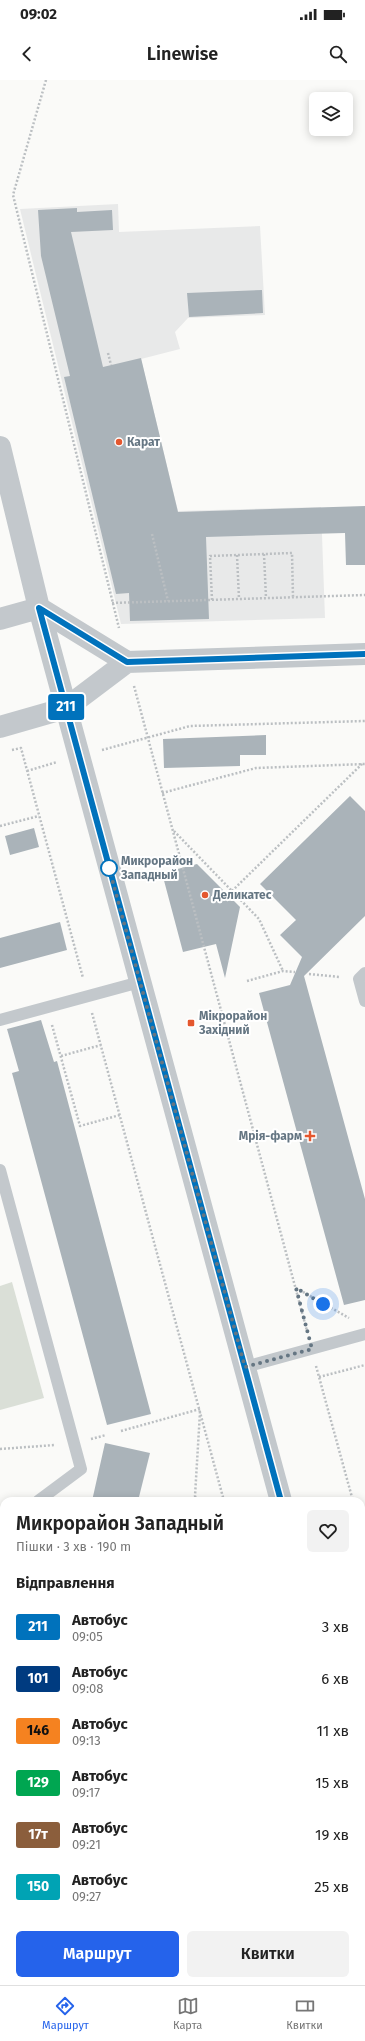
<!DOCTYPE html>
<html lang="uk">
<meta charset="utf-8">
<style>
body{margin:0;font-family:"Fira Sans",sans-serif;background:#f2f2f2;color:#222;height:100vh;display:flex;flex-direction:column;font-size:15px;white-space:nowrap}
*{box-sizing:border-box;margin:0}
p{font-size:13px;color:#767676}
.icon{flex:none;width:22px;height:22px;fill:none;stroke:currentColor;stroke-width:2;stroke-linecap:round;stroke-linejoin:round}
.map{position:relative;flex:1;overflow:hidden}
.details{position:absolute;left:0px;top:1417px;width:365px;height:488px;display:flex;flex-direction:column;background:#fff;border-radius:12px 12px 0 0;box-shadow:0 2px 10px #0003}
.details>*{flex:none}
.badge{padding:0 8px;border-radius:3px;font-size:14px;line-height:26px}
.tools{position:absolute;left:309px;top:12px;display:grid;gap:8px}
.tools a{display:grid;place-items:center;width:44px;height:44px;border-radius:6px;background:#fff;box-shadow:0 2px 10px #0003;font-size:20px}
.you{position:absolute;width:20px;height:20px;margin:-10px;border:3px solid #fff;border-radius:50%;background:#1a73e8;box-shadow:0 0 0 6px #1a73e833}
.map>.badge{position:absolute;translate:-50% -50%;box-shadow:0 0 0 2px #fff}
h2{padding:0 16px;font-size:15px;line-height:36px}
.round{display:grid;place-items:center;flex:none;width:42px;height:42px;border-radius:6px;background:#f2f2f2}
.head{display:flex;align-items:center;justify-content:space-between;height:68px;padding:0 16px}
h1{font-size:19px;font-weight:600;line-height:30px}
.primary-button{display:flex;gap:8px;margin-top:auto;padding:8px 16px}
.primary-button a{flex:1;height:46px;border-radius:6px;background:#2563eb;color:#fff;font-size:16px;font-weight:600;line-height:46px;text-align:center}
.primary-button a+a{background:#f2f2f2;color:#222}
ul{padding:0;list-style:none}
li{display:flex;align-items:center;gap:12px;height:52px;padding:0 16px}
li div{flex:1}
li b{display:block;font-size:15px}
li em{font-style:normal}
li .badge{min-width:44px;font-weight:700;text-align:center}
.status{display:flex;justify-content:space-between;align-items:center;height:28px;padding:0 20px;background:#fff;direction:ltr}
.status svg{height:11px;fill:currentColor}
header{display:flex;justify-content:space-between;align-items:center;height:52px;padding:0 16px;background:#fff;font-size:18px;font-weight:600}
.tabs{display:flex;justify-content:space-around;align-items:center;height:56px;border-top:1px solid #e0e0e0;background:#fff;font-size:11px;color:#767676}
.tabs a{display:grid;justify-items:center;gap:2px}
.tabs .selected{color:#2563eb}
.map>svg:first-child{display:block}
</style>
<div class="status"><b>09:02</b><svg viewBox="0 0 49 12"><path d="M0 12V9h3v3zM5 12V6h3v6zM10 12V3h3v9zM15 12V0h3v12zM26 1h20v11H26zM47 4h2v5h-2z"/></svg></div>
<header><svg class="icon" aria-label="back" viewBox="0 0 24 24"><path d="M15 5l-7 7 7 7"/></svg>Linewise<svg class="icon" aria-label="search" viewBox="0 0 24 24"><circle cx="10" cy="10" r="6"/><path d="M15 15l6 6"/></svg></header>
<div class="map">
<svg width="365" height="1905" viewBox="0 0 365 1905">
<rect width="100%" height="100%" fill="#fafaf8"/>
<path fill="#e8e9e9" d="M118 124 119 152 260 146 265 235 188 238 175 252 180 269 141 279 178 431 321 427 325 538 121 544 20 129Z"/>
<path fill="#dadfd7" d="M12 1202 44 1318 0 1330V1206Z"/>
<path fill="#aab3b9" d="M77 128V132L112 130 113 150 71 152 103 287 141 278 178 432 365 426V485H346L345 453 206 457 209 539 130 541 129 513 116 514 64 297 70 296 41 176 38 130Z
M262 210 263 233 189 237 187 213Z
M266 655V675H240V686L164 688 163 659Z
M350 716 365 731V836L304 896 365 1119V1220L344 1225 259 913 290 905 302 877 280 855 296 840 260 804Z
M34 748 39 767 10 775 5 756Z
M197 784 240 827 225 898 216 864 183 872 162 793Z
M60 842 67 870 0 888V858Z
M41 940 54 982 57 981 151 1334 107 1345 12 993 19 991 7 949Z
M105 1363 150 1373 138 1421H92Z"/>
<g fill="none" stroke-linecap="round" stroke-linejoin="round">
<path stroke="#bbbfc2" stroke-width="2.5" stroke-dasharray="2 2" stroke-linecap="butt" d="M46 0 13 115 119 548
M108 273 111 285
M152 454 168 521
M264 474 266 518
M237 475 239 519
M212 520 210 476 292 473 293 517
M112 523 365 515
M134 606 307 1251
M12 670 21 668 83 898
M102 670 190 646 365 641
M27 691 57 682
M162 713 256 688 365 684
M0 746 39 736
M174 751 259 839 283 891
M232 811 362 684
M309 894 340 897
M247 901 283 891 295 892
M92 933 224 1421
M52 945 80 1046 120 1035
M61 976 101 965
M296 1208 349 1238
M316 1286 353 1421
M319 1297 365 1285
M121 1351 200 1329
M91 1359 106 1355
M0 1369 55 1365
M197 1421 195 1416 200 1332
M0 1449 4 1446
M361 1452 365 1467
M0 1524 4 1526
M0 1753 4 1755
M0 1807 4 1806"/>
<path stroke="#c3c8cc" stroke-width="12" d="M365 893 359 899 365 921
M0 940 140 902
M0 1090 81 1389 38 1421
M245 1287 365 1254
M327 1901 335 1905
M357 1901 358 1905"/>
<path stroke="#c3c8cc" stroke-width="22" d="M0 367 39 528 127 582 365 574
M66 628 127 582"/>
<path stroke="#c3c8cc" stroke-width="22" d="M0 539 39 528 281 1421
M0 647 66 628
M361 1717 365 1732"/>
</g>
<g fill="none" stroke-linecap="round" stroke-linejoin="round">
<g stroke="#fff" stroke-width="9">
<path id="line" d="M281 1421 39 528 127 582 365 574"/>
</g>
<use href="#line" stroke="#0072bc" stroke-width="6"/>
<path stroke="#657683" stroke-width="4" stroke-dasharray="0 7.2" d="M109 788 245 1287 312 1269 296 1208 323 1224"/>
</g>
<g fill="#e4572e" stroke="#fff" stroke-width="1.5">
<circle cx="119" cy="362" r="4"/>
<circle cx="205" cy="815" r="4"/>
<rect x="187" y="939" width="8" height="8" rx="2"/>
<path d="M308 1050h4v4h4v4h-4v4h-4v-4h-4v-4h4z"/>
</g>
<circle fill="#fff" stroke="#0072bc" stroke-width="2" cx="109" cy="788" r="8"/>
<g text-anchor="middle" stroke-width="4" stroke-linejoin="round" paint-order="stroke">
<g font-size="12" font-weight="bold" fill="#657683" stroke="#fff" text-anchor="start">
<text x="127" y="366">Карат</text>
<text x="213" y="819">Деликатес</text>
<text x="199" y="940">Мікрорайон<tspan x="199" dy="14">Західний</tspan></text>
<text x="302" y="1060" text-anchor="end">Мрія-фарм</text>
</g>
<g font-size="12" font-weight="bold" fill="#657683" stroke="#fff" text-anchor="start">
<text x="121" y="785">Микрорайон<tspan x="121" dy="14">Западный</tspan></text>
</g>
</g>
</svg>
<div class="tools">
<a><svg class="icon" aria-label="layers" viewBox="0 0 24 24"><path d="M12 4l9 5-9 5-9-5zM3 14l9 5 9-5"/></svg></a>
</div>
<div class="you" style="left:323px;top:1224px"></div>
<b class="badge" style="left:66px;top:627px;background:#0072bc;color:#fff">211</b>
<section class="details">
<div class="head"><div><h1>Микрорайон Западный</h1><p>Пішки · 3 хв · 190 m</p></div><a class="round"><svg class="icon" aria-label="heart" viewBox="0 0 24 24"><path d="M12 20l-8-8c-3-5 5-10 8-4 3-6 11-1 8 4z"/></svg></a></div>
<h2>Відправлення</h2>
<ul>
<li><span class="badge" style="background:#0072bc;color:#fff">211</span><div><b>Автобус</b><p>09:05</p></div><em>3 хв</em></li>
<li><span class="badge" style="background:#003b80;color:#fff">101</span><div><b>Автобус</b><p>09:08</p></div><em>6 хв</em></li>
<li><span class="badge" style="background:#f58220;color:#111">146</span><div><b>Автобус</b><p>09:13</p></div><em>11 хв</em></li>
<li><span class="badge" style="background:#00a651;color:#fff">129</span><div><b>Автобус</b><p>09:17</p></div><em>15 хв</em></li>
<li><span class="badge" style="background:#8b5e3c;color:#fff">17т</span><div><b>Автобус</b><p>09:21</p></div><em>19 хв</em></li>
<li><span class="badge" style="background:#00a3b4;color:#fff">150</span><div><b>Автобус</b><p>09:27</p></div><em>25 хв</em></li>
</ul>
<div class="primary-button"><a>Маршрут</a><a>Квитки</a></div>
</section>
</div>
<nav class="tabs">
<a class="selected"><svg class="icon" aria-label="directions" viewBox="0 0 24 24"><path d="M12 3l9 9-9 9-9-9zM9 14v-3h6M13 9l2 2-2 2"/></svg>Маршрут</a>
<a><svg class="icon" aria-label="map" viewBox="0 0 24 24"><path d="M3 6l6-2 6 2 6-2v14l-6 2-6-2-6 2zM9 4v14M15 6v14"/></svg>Карта</a>
<a><svg class="icon" aria-label="tickets" viewBox="0 0 24 24"><path d="M3 7h18v10H3zM15 7v10"/></svg>Квитки</a>
</nav>
